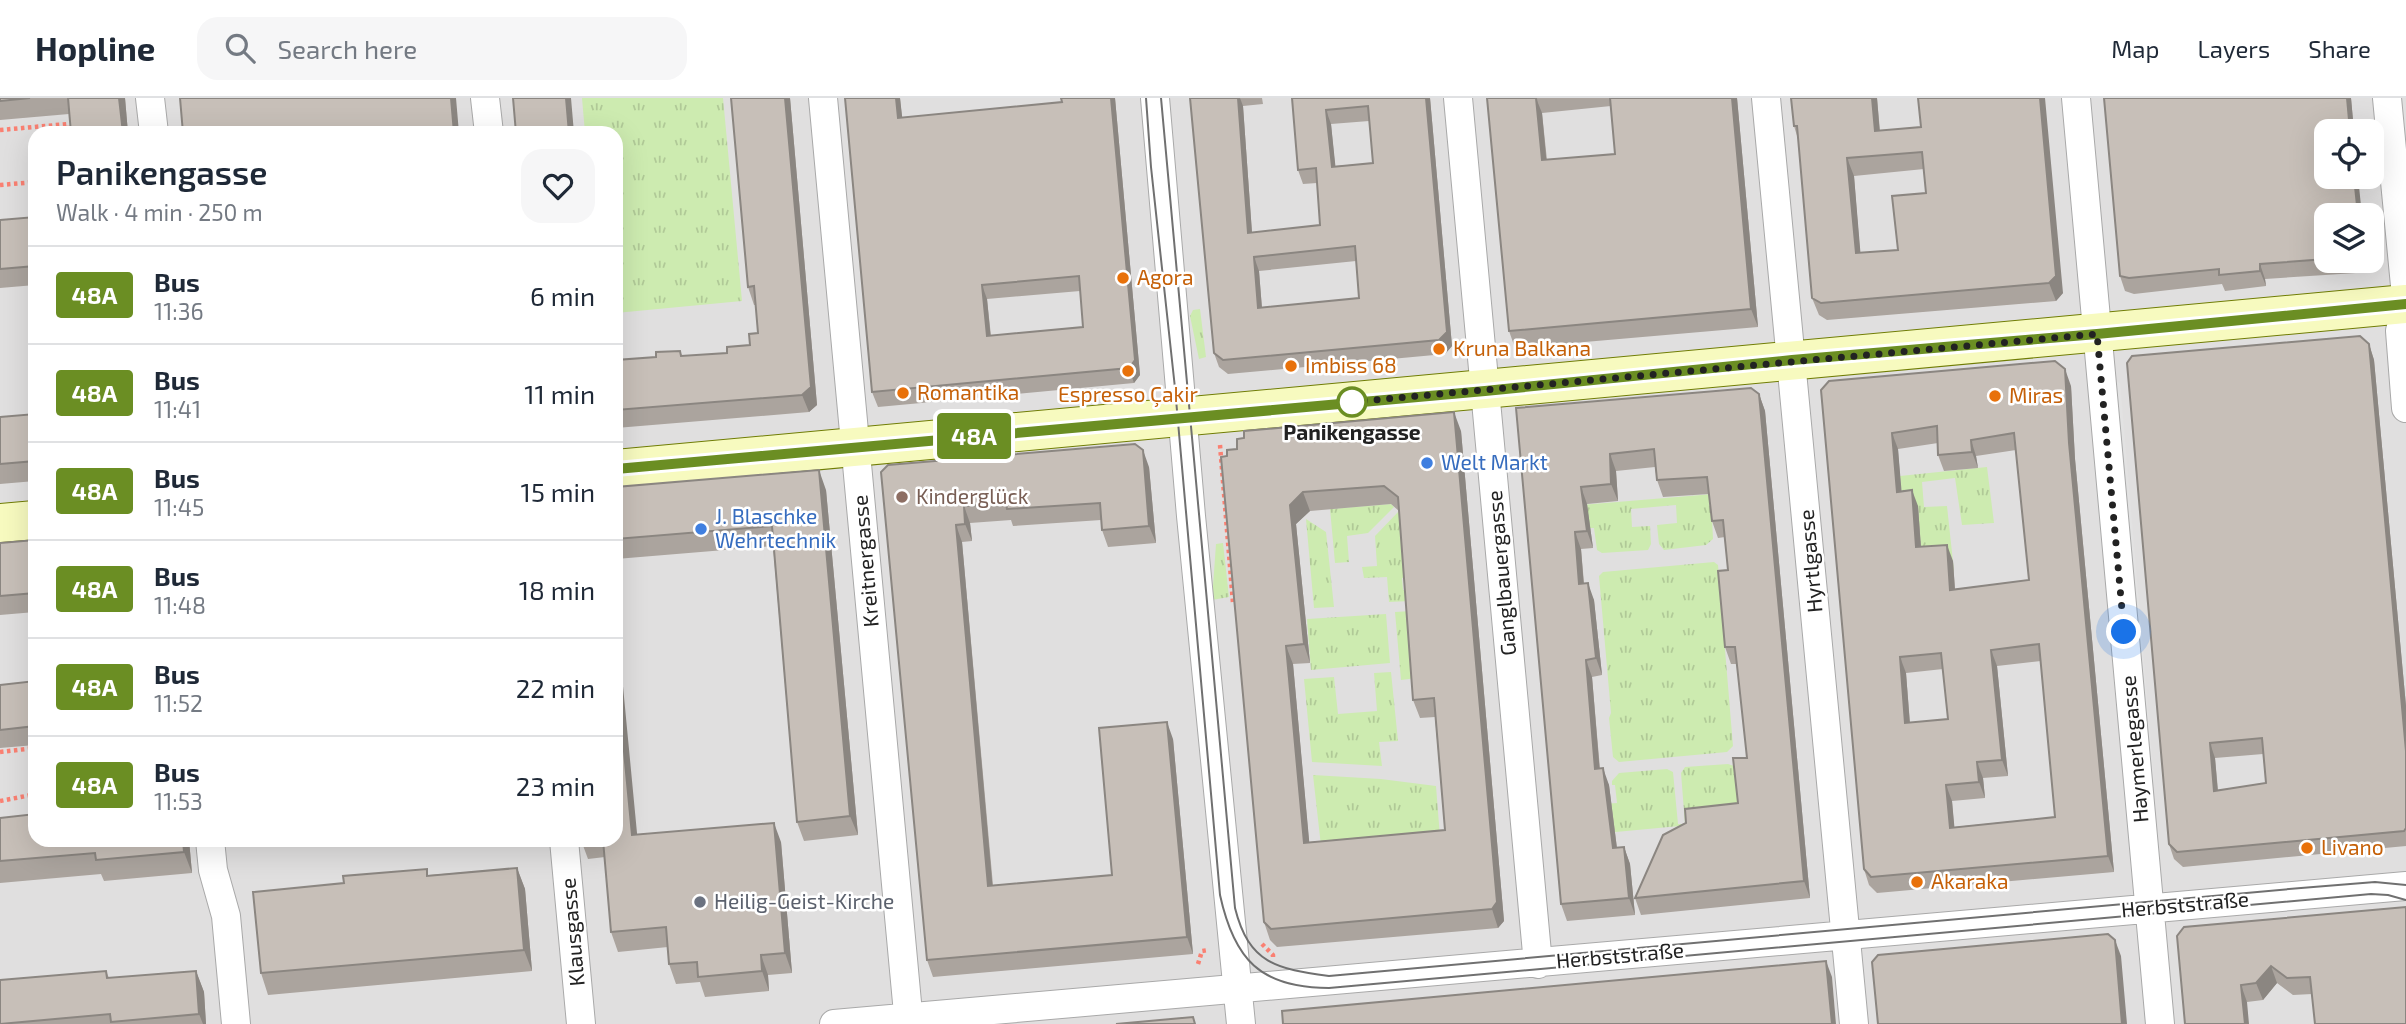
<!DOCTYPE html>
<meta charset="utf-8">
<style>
body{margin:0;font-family:"Exo 2",sans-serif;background:#f6f6f7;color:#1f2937;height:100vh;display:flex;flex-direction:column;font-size:26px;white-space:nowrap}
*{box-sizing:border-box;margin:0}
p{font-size:23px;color:#747a83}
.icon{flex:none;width:38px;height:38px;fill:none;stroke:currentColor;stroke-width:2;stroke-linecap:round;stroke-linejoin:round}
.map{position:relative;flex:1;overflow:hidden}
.drawer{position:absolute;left:28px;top:28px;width:595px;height:721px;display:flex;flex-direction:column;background:#fff;border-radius:21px;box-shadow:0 7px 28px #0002}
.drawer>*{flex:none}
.badge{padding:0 14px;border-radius:5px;font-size:24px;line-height:46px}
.fabs{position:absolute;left:2314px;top:21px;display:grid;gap:14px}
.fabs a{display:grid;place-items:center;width:70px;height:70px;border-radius:14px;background:#fff;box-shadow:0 7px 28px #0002;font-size:35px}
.you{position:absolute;width:35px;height:35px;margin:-18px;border:5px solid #fff;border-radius:50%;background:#1a73e8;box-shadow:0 0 0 10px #1a73e833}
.map>.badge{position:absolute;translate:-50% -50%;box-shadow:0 0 0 4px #fff}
.round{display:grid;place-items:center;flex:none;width:74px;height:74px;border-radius:21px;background:#f6f6f7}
.summary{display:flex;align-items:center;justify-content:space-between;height:119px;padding:0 28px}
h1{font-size:33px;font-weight:600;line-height:52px}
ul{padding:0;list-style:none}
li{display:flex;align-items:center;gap:21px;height:98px;padding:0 28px;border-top:2px solid #e0e1e3}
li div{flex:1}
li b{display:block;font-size:26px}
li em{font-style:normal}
li .badge{min-width:77px;font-weight:700;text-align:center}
header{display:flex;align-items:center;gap:42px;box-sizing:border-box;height:98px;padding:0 35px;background:#fff;border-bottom:2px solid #e0e1e3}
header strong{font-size:33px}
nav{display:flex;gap:38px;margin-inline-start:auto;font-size:24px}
.search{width:490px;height:63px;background:#f6f6f7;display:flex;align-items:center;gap:18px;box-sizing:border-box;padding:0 24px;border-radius:21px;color:#747a83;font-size:26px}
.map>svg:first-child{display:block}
</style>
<header>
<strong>Hopline</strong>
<div class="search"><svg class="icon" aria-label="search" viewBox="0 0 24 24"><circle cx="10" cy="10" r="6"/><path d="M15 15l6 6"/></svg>Search here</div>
<nav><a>Map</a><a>Layers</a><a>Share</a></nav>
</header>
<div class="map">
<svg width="2406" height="926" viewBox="0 0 2406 926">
<defs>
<pattern id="grass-tufts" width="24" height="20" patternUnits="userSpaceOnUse" patternTransform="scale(1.75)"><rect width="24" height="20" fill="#cdebb0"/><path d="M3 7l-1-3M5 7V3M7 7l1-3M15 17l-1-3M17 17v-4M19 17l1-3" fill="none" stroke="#b0c997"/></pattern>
</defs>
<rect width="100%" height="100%" fill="#f2efe9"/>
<path fill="#e0dfdf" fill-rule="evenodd" d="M0 0H2406V926H1836L1832 880 1319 926H0ZM2326 33H2371V79H2326ZM35 35H616V742H35ZM2326 117H2371V163H2326Z"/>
<path fill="url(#grass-tufts)" d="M582 0H723L742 203 616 215V35H585Z
M1200 211 1206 259 1199 261 1190 218 1193 212Z
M1987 369 1994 425 1962 427 1955 380 1922 384 1924 409 1947 408 1954 473 1910 476 1920 443 1918 409 1903 410 1900 378Z
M1725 395 1712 420 1713 441 1706 447 1664 452 1659 446 1657 427 1677 425 1676 407 1631 411 1632 429 1650 428 1651 446 1648 452 1602 455 1597 452 1594 430H1583L1581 407Z
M1391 406 1394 409 1368 435 1347 438 1349 464 1335 465 1330 411Z
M1399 413 1408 479 1402 480 1403 492H1410V503L1389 504 1387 479 1364 480 1362 469 1377 468 1375 438Z
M1306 421 1326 434 1334 509 1314 510Z
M1223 445 1229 499 1212 502 1216 446Z
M1714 464 1718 467 1733 648 1727 654 1619 664 1613 659 1609 620 1611 615 1599 478 1603 474Z
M1411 513 1417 580 1401 582 1395 514Z
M1386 516 1390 565 1311 572 1307 521Z
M1391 574 1398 643 1379 644 1382 668 1312 664 1304 581 1334 579 1338 616 1377 613 1374 575Z
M1728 666 1737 669 1744 722 1605 735 1603 706 1617 705 1615 687H1612V683L1619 675 1667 671 1673 674 1678 726H1685L1681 675 1685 669Z
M1313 677 1381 681 1436 688 1440 739 1321 748Z"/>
<path fill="#e2e2e2" d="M2105 276 2120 285 2154 682 2140 674Z"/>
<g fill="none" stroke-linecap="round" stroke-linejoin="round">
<g stroke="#a9a9a9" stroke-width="30">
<path id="street" d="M150 0 154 35
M485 0 489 35
M823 0 909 926
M1155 0 1191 418 1241 926
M1458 0 1538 866
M1766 0 1854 926
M2076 0 2160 926
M2387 0 2406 198
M2406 209 2400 233 2406 310
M210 742 213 772 226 818 236 926
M564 742 581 926
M834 926 2406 788"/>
</g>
<g stroke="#707d05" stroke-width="40">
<path id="secondary" d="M616 371C1213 314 1810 265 2406 206
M0 425 35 422"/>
</g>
<path stroke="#fa8072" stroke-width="4.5" stroke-dasharray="3.5 3.5" stroke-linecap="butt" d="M0 32 68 26V35
M0 87 35 84
M1220 347 1233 505
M0 654 35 650
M0 703 31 697 35 708
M1262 846 1273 857V860
M1198 866 1202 853 1208 852"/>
<use href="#street" stroke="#fff" stroke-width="28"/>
<use href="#secondary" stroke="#f7fabf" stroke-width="38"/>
<path stroke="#707070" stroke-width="2" d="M1146 0 1151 69 1175 290 1220 797C1234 861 1260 890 1329 890L2371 796 2388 797 2406 802
M1161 0 1235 810C1249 866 1277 871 1329 878L2301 790 2375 784 2406 787"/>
</g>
<path fill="#aba49e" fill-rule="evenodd" d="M0 0H125L128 35 69 16 0 22Z
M731 0H790L817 307 809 314 616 330V262L656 259 680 253 682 258 727 255 750 247 758 235 756 207H754L748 189Z
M845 0H900L902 20 1062 4 1061 0H1115L1140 277 1134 285 878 309 872 294ZM1080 193 1083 229 991 238 987 201Z
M1190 0H1262L1263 6 1243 8 1252 135 1320 127 1317 85 1303 86 1298 72 1292 0H1430L1452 248 1445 256 1228 276 1219 269 1214 255ZM1369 23 1373 65 1335 68 1331 26ZM1356 163 1359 200 1262 210 1259 173Z
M1487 0H1737L1758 229 1515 250 1509 233ZM1611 8 1615 56 1547 62 1542 15Z
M1791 0H1877L1880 33 1921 29 2063 195 2056 203 1827 222 1819 217 1812 200 1798 41 1794 28ZM1924 71 1926 95 1898 152 1860 155 1854 78Z
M2351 0 2354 33H2326V163H2365L2364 172 2356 175 2265 181 2266 188 2225 193 2222 186 2134 196 2125 193 2120 178Z
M35 119V187L0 190V122Z
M2369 246 2374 262 2406 608V748L2183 769 2174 761 2169 746ZM2263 656 2266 685 2218 692 2215 660Z
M2071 288 2075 361 2114 774 1877 795 1869 787 1864 771 1821 292ZM1938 345V357L1944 373 1978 370 1976 358 2016 352 2029 482 1955 491 1953 463 1921 449 1918 408 1901 393 1898 351ZM2041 563 2055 719 1954 729 1952 703 1985 700 1983 680 2008 678 1997 568ZM1943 571 1948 621 1910 625 1906 575Z
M1759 296 1765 313 1810 800 1641 817 1635 800 1738 705 1747 660 1737 566H1731L1725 549 1728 472 1725 439 1718 440 1712 423 1709 396 1663 399 1657 382 1655 369 1616 373 1618 403 1587 406 1593 450 1581 451 1584 485 1594 502 1602 577 1592 579 1600 671 1609 687 1617 750 1624 749 1630 766 1635 817 1567 823 1561 806 1516 310Z
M35 316V383L0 386V319Z
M1461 333 1504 823 1498 830 1277 849 1270 842 1264 824 1221 359ZM1391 406 1399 413 1413 602 1420 620 1435 619 1445 732 1309 744 1293 566 1310 565 1296 426 1310 413Z
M1149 369 1156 445 1108 449 1102 432 1101 422 1013 428 1011 422 970 425 972 443 962 444 993 787 1112 777 1173 641 1193 856 933 879 927 862 881 374Z
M616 389 826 392 858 737 804 743 797 724 773 448 616 461Z
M35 442V514L0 517V445Z
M35 583V647L0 650V587Z
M0 720 189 742 192 775 104 783 101 776 0 785Z
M637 736 781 744 792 875 768 877 769 893 705 899 700 884 676 886 669 866 668 849 618 854 611 834 605 759 588 761 581 742H616Z
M517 770 525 791 532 873 268 897 261 875 429 777Z
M2406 809 2312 896 2293 897 2277 885 2263 902 2247 904 2177 838Z
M106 873 109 880 196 873 204 894 206 926H0Z"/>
<path fill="#8b8681" d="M119 0H125L128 35H123Z
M451 0H456L459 35H454Z
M566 0H571L574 35H569Z
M785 0H790L817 307 809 314 802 297Z
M896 0H900L904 35 898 20Z
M1111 0H1115L1140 277 1134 285 1129 270Z
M1238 0H1240L1243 8 1253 149 1248 135Z
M1426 0H1430L1452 248 1445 256 1439 242Z
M1536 0 1542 15 1548 80 1542 62Z
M1732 0H1737L1758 229 1751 211Z
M1872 0H1877L1881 50 1875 33Z
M2040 0H2045L2063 195 2056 203 2049 185Z
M2347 0H2351L2354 33H2350Z
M1326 12 1331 26 1337 83 1332 69Z
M1847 60 1854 78 1862 173 1856 155Z
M2354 79H2358L2362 117H2358Z
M1254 159 1259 173 1263 224 1258 210Z
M2361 163H2365L2364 172Z
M2260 166 2265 181 2266 188 2260 173Z
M982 187 987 201 992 253 987 238Z
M2369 246 2374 262 2406 608V653Z
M2065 271 2071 288 2075 361 2114 774 2108 758 2069 345Z
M1759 296 1765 313 1810 800 1804 783Z
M1454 314 1461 333 1504 823 1498 830 1492 811Z
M1892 335 1898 351 1903 410 1897 394Z
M1971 342 1976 358 1978 370 1972 354Z
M1143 352 1149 369 1156 445 1149 428Z
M1610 356 1616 373 1618 403 1611 386Z
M819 372 826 392 858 737 850 718Z
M1581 389 1587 406 1593 450 1587 433Z
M1912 392 1918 408 1922 465 1916 449Z
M1303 394 1310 413 1296 426 1310 565 1304 546 1290 407Z
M964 408 970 425 972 443 965 426Z
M956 427 962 444 994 805 988 788Z
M1575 434 1581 451 1585 503 1579 486Z
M1947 447 1953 463 1956 508 1950 492Z
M1588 485 1594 502 1602 577 1596 560Z
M616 515 639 756 632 737 616 570Z
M1286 548 1293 566 1311 763 1304 745Z
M1991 552 1997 568 2008 678 2002 662Z
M1900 559 1906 575 1911 641 1905 625Z
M1586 562 1592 579 1601 688 1595 671Z
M1167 624 1173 641 1193 856 1187 839Z
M2210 645 2215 660 2219 708 2214 693Z
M1977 664 1983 680 1985 700 1979 684Z
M1603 670 1609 687 1619 767 1613 750Z
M1946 687 1952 703 1956 746 1950 730Z
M774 725 781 744 792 875 785 855Z
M183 742H189L192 775 184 754Z
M1624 749 1630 766 1635 817 1629 800Z
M517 770 525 791 532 873 524 852Z
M2115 842 2121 858 2127 926H2122Z
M761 857 768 877 769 893 762 873Z
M1826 863 1832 879 1836 926H1832Z
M2271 868 2277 885 2263 902 2256 885Z
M196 873 204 894 206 926H203L199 916Z
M2241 887 2247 904 2249 926H2245Z"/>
<path fill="#c7bfb8" stroke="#8b8681" stroke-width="2" fill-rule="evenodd" d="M0 0H30L0 3Z
M68 0H119L123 35H71Z
M180 0H451L454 35H183Z
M513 0H566L569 35H516Z
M731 0H785L811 289 802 297 616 312V262L656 259V254L680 253 681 258 727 255V249L750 247 749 236 758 235 754 188 748 189Z
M845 0H896L898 20 1062 4 1061 0H1111L1135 262 1129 270 872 294ZM1079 178 1083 229 987 238 982 187Z
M1190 0H1238L1248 135 1320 127 1316 70 1298 72 1292 0H1426L1447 234 1439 242 1223 262 1214 255ZM1368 8 1373 65 1332 69 1326 12ZM1355 148 1359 200 1258 210 1254 159Z
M1487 0H1536L1542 62 1615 56 1610 0H1732L1751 211 1509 233Z
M1791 0H1872L1875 33 1921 29 1918 0H2040L2056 178 2049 185 1821 205 1812 200 1797 28H1794ZM1922 54 1926 95 1892 98 1898 152 1856 155 1847 60Z
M2104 0H2347L2350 33H2326V79H2354L2358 117H2326V161L2260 166V173L2219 177V171L2129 180 2120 178Z
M35 119V168L0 171V122Z
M2360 238 2369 246 2406 653V730L2404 733 2177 754 2169 746 2127 265 2132 258ZM2262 640 2266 685 2214 693 2210 645Z
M2055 263 2065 271 2069 345 2108 758 1871 779 1864 771 1821 292 1829 283ZM1937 328 1938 357 1972 354 1971 342 2014 335 2029 482 1950 492 1947 447 1916 449 1912 392 1897 394 1892 335ZM2039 546 2055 719 1950 730 1946 687 1979 684 1977 664 2002 662 1991 552ZM1941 555 1948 621 1905 625 1900 559Z
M1751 290 1759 296 1804 783 1635 800 1663 737 1686 725 1685 711 1738 705 1733 660H1747L1735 549H1725L1718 473 1728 472 1723 422 1712 423 1707 379 1657 382 1654 351 1610 356 1611 386 1581 389 1587 433 1575 434 1579 486 1588 485 1596 560 1586 562 1595 671 1603 670 1613 750 1624 749 1629 800 1561 806 1516 310Z
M1454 314 1497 804 1492 811 1271 831 1264 824 1221 359 1227 358V352L1237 351V341L1244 340V333ZM1384 388 1398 399 1413 602 1434 600 1445 732 1304 745 1286 548 1304 546 1290 407 1303 394Z
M35 316V363L0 366V319Z
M1135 346 1143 352 1149 428 1102 432 1100 405 1007 411 1006 405 964 408 965 426 956 427 988 788 1112 777 1099 630 1167 624 1187 839 927 862 881 374 888 367Z
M819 372 850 718 797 724 772 428 616 441V389Z
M35 442V495L0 498V445Z
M616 570 632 737 774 725 785 855 761 857 762 873 698 879 697 864 669 866 666 829 611 834 603 742H616Z
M35 583V628L0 632V587Z
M35 716V742H183L184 754 96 762 95 755 0 763V720Z
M517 770 524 852 261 875 253 794 344 785 343 778 427 771V778Z
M2406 809V926H2315L2310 879 2287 880 2271 868 2256 885 2241 887 2245 926H2185L2177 838 2184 829Z
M2108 836 2115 842 2122 926H1878L1872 864 1878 857Z
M1826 863 1832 926H1283L1282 913Z
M106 873 107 880 196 873 199 916 111 924 110 916 0 926V882Z
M1193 919 1195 926H1116Z"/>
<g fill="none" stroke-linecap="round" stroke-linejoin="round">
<g stroke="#fff" stroke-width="16">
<path id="line" d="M616 371 1485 293 1792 262 2097 236 2406 206"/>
</g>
<use href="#line" stroke="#6b8e23" stroke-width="10"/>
<path stroke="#222" stroke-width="7" stroke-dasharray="0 12.6" d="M1352 304 2097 236 2124 534"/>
</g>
<g fill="#e8710a" stroke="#fff" stroke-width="2.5">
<circle cx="1123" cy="180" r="7"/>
<circle cx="1439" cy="251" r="7"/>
<circle cx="1291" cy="268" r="7"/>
<circle cx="1128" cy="273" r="7"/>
<circle cx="903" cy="295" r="7"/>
<circle cx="1995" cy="298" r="7"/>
<circle cx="2307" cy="750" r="7"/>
<circle cx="1917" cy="784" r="7"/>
</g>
<circle fill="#fff" stroke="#6b8e23" stroke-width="3.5" cx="1352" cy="304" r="14"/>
<g fill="#3f7fe0" stroke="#fff" stroke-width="2.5">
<circle cx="1427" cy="365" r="7"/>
<circle cx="701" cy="431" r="7"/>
</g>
<circle fill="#8d6e63" stroke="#fff" stroke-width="2.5" cx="902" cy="399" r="7"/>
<circle fill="#6b7280" stroke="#fff" stroke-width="2.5" cx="700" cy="804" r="7"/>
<g text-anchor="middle" stroke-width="5" stroke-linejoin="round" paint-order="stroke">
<g font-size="21" fill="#c56008" stroke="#fff" text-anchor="start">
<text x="1137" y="187">Agora</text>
<text x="1453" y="258">Kruna Balkana</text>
<text x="1305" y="275">Imbiss 68</text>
<text x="917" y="302">Romantika</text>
<text x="1128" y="304" text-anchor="middle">Espresso Çakir</text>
<text x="2009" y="305">Miras</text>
<text x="2321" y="757">Livano</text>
<text x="1931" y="791">Akaraka</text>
</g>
<g font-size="21" font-weight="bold" fill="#222" stroke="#fff">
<text x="1352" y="342">Panikengasse</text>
</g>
<g font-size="21" fill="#366cbe" stroke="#fff" text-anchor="start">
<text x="1441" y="372">Welt Markt</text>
<text x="715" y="426">J. Blaschke<tspan x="715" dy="24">Wehrtechnik</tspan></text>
</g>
<g font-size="21" fill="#785e54" stroke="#fff" text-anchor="start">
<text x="916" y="406">Kinderglück</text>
</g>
<g font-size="21" fill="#222" stroke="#fff">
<text transform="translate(866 463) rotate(-95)" y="7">Kreitnergasse</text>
<text transform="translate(1811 463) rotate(-95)" y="7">Hyrtlgasse</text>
<text transform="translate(1502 475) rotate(-95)" y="7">Ganglbauergasse</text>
<text transform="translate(2135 651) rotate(-95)" y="7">Haymerlegasse</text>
<text transform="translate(2185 807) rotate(-5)" y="7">Herbststraße</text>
<text transform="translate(573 834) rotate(-95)" y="7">Klausgasse</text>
<text transform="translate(1620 858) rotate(-5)" y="7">Herbststraße</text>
</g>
<g font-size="21" fill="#5b616d" stroke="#fff" text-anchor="start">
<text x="714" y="811">Heilig-Geist-Kirche</text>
</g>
</g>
</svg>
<div class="fabs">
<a><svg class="icon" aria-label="locate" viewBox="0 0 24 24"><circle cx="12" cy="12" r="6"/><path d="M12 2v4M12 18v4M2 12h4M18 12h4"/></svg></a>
<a><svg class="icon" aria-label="layers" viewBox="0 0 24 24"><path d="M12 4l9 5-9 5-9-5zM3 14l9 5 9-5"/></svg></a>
</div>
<div class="you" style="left:2124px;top:534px"></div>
<b class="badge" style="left:974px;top:338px;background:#6b8e23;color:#fff">48A</b>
<section class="drawer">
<div class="summary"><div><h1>Panikengasse</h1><p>Walk · 4 min · 250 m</p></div><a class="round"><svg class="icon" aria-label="heart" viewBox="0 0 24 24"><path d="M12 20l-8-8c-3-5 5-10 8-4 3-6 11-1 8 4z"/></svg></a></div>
<ul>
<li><span class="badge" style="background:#6b8e23;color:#fff">48A</span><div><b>Bus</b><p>11:36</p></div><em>6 min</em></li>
<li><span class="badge" style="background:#6b8e23;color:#fff">48A</span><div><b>Bus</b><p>11:41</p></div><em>11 min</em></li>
<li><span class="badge" style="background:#6b8e23;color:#fff">48A</span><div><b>Bus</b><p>11:45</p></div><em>15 min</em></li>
<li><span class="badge" style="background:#6b8e23;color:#fff">48A</span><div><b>Bus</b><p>11:48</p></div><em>18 min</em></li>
<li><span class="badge" style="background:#6b8e23;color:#fff">48A</span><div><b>Bus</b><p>11:52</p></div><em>22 min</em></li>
<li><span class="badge" style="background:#6b8e23;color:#fff">48A</span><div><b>Bus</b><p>11:53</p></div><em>23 min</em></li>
</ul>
</section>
</div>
